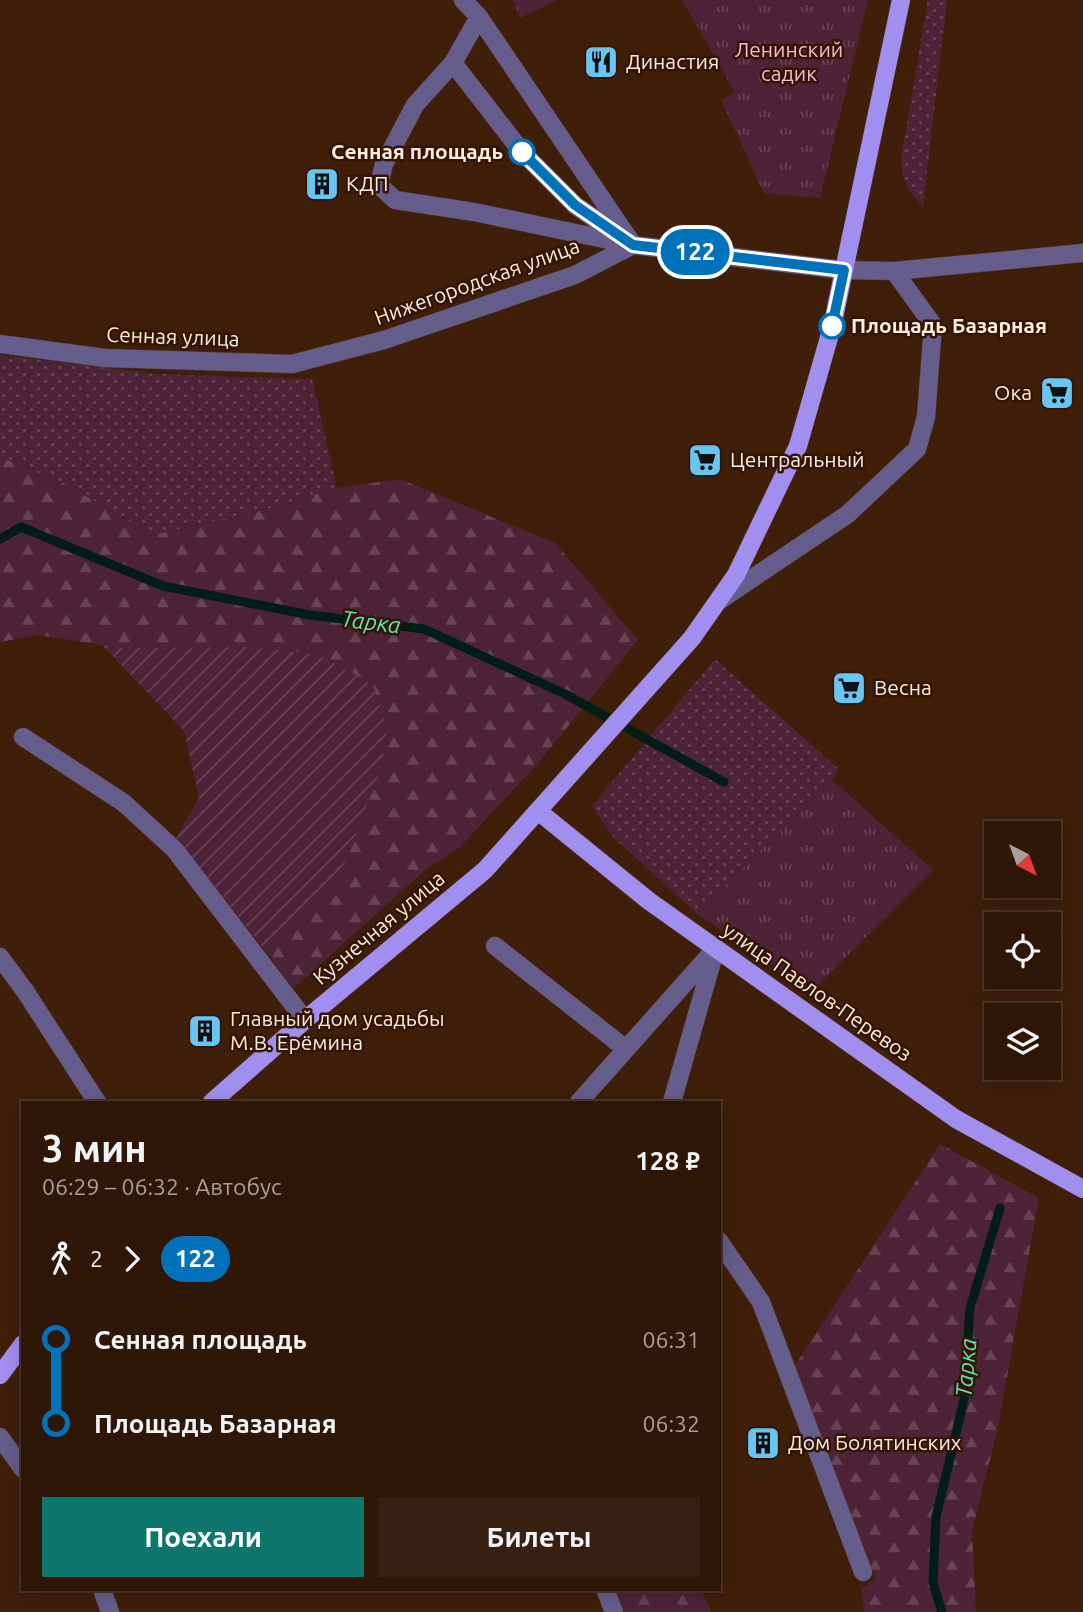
<!DOCTYPE html>
<html lang="ru">
<meta charset="utf-8">
<style>
body{margin:0;font-family:Ubuntu,sans-serif;background:#372012;color:#f1f3f6;height:100vh;display:flex;flex-direction:column;font-size:26px;white-space:nowrap}
*{box-sizing:border-box;margin:0}
p{font-size:23px;color:#a79f9c}
.icon{flex:none;width:38px;height:38px;fill:none;stroke:currentColor;stroke-width:2;stroke-linecap:round;stroke-linejoin:round}
.map{position:relative;flex:1;overflow:hidden}
.sheet{position:absolute;left:21px;top:1101px;width:700px;height:490px;display:flex;flex-direction:column;background:#2f1708;border-radius:0px;box-shadow:0 4px 18px #0003,0 0 0 2px #4a3629}
.sheet>*{flex:none}
.badge{padding:0 14px;border-radius:23px;font-size:24px;line-height:46px}
.needle{width:46px;rotate:139deg}
.fabs{position:absolute;left:984px;top:821px;display:grid;gap:14px}
.fabs a{display:grid;place-items:center;width:77px;height:77px;border-radius:0px;background:#2f1708;box-shadow:0 4px 18px #0003,0 0 0 2px #4a3629;font-size:35px}
.map>.badge{position:absolute;translate:-50% -50%;box-shadow:0 0 0 4px #fff}
.legs{display:flex;align-items:center;gap:10px;height:77px;padding:0 21px;font-size:23px}
.legs p{margin-inline-start:auto}
.summary{display:flex;align-items:center;justify-content:space-between;height:119px;padding:0 21px}
h1{font-size:38px;font-weight:700;line-height:52px}
.button{display:flex;gap:14px;margin-top:auto;padding:14px 21px}
.button a{flex:1;height:80px;border-radius:0px;background:#0f766e;color:#fff;font-size:28px;font-weight:700;line-height:80px;text-align:center}
.button a+a{background:#372012;color:#f1f3f6}
ul{padding:0 21px;list-style:none}
li{display:flex;align-items:center;gap:24px;height:84px;font-size:26px}
li i{display:grid;place-items:center;width:10px;height:100%;margin:0 9px;background:currentColor}
li i::after{content:'';width:18px;height:18px;margin:-9px;border:5px solid;border-radius:50%;background:#2f1708}
li p{margin-inline-start:auto}
li:first-child i{background:linear-gradient(#0000 50%,currentColor 0)}
li:last-child i{background:linear-gradient(currentColor 50%,#0000 0)}
.map>svg:first-child{display:block}
</style>
<div class="map">
<svg width="1083" height="1612" viewBox="0 0 1083 1612">
<defs>
<pattern id="grass-dots" width="8" height="8" patternUnits="userSpaceOnUse" patternTransform="scale(1.75)"><rect width="8" height="8" fill="#4d2338"/><path d="M2 2h.1M6 6h.1" fill="none" stroke="#684354" stroke-width="1.8" stroke-linecap="round"/></pattern>
<pattern id="forest-firs" width="22" height="20" patternUnits="userSpaceOnUse" patternTransform="scale(1.75)"><rect width="22" height="20" fill="#4d2338"/><path d="M5 1l3.5 6h-7zM16 11l3.5 6h-7z" fill="#684354"/></pattern>
<pattern id="park-tufts" width="24" height="20" patternUnits="userSpaceOnUse" patternTransform="scale(1.75)"><rect width="24" height="20" fill="#4d2338"/><path d="M3 7l-1-3M5 7V3M7 7l1-3M15 17l-1-3M17 17v-4M19 17l1-3" fill="none" stroke="#684354"/></pattern>
<pattern id="garden-furrows" width="10" height="10" patternUnits="userSpaceOnUse" patternTransform="scale(1.75)"><rect width="10" height="10" fill="#4d2338"/><path d="M-1 1l2-2M0 10L10 0M9 11l2-2" fill="none" stroke="#684354"/></pattern>
</defs>
<rect width="100%" height="100%" fill="#3f1f0a"/>
<path fill="url(#grass-dots)" d="M928 0H947L923 206C906 189 903 183 901 159Z
M0 355 159 374 312 379 337 488 253 513 152 535 65 484 0 457Z
M715 659 839 769 832 780 697 914 614 838 592 806Z"/>
<path fill="url(#forest-firs)" d="M0 457 65 484 152 535 253 513 337 488 400 479 555 543 638 640 539 762 459 848 425 870 293 989 268 954 341 872 373 685 319 655 252 647 124 648 38 635 0 642Z
M940 1144 1039 1198 998 1427 972 1532 976 1612H864L861 1589 876 1579 790 1373Z
M615 1589H701L711 1612H624Z"/>
<path fill="url(#park-tufts)" d="M513 0H557L520 18Z
M682 0H868L820 198 764 193 721 100 735 92Z
M832 780 933 870 812 991 697 914Z"/>
<path fill="url(#garden-furrows)" d="M101 644 124 648 252 647 320 655 373 685 387 730 381 769 341 872 268 954 176 838 199 798 184 731Z"/>
<g fill="none" stroke-linecap="round" stroke-linejoin="round">
<path stroke="#001e16" stroke-width="9" d="M0 539 21 527 163 586 310 615 424 629 565 694 724 782
M942 1612 933 1583 936 1517 964 1400 970 1308 1000 1208"/>
<g stroke="#5a3c28" stroke-width="19">
<path id="minor" d="M463 0 479 17 633 245
M479 17 453 63 415 105 384 164 379 185 395 200 474 212 633 245 843 270 894 271 1083 253
M453 63 522 152 575 205 624 239
M0 344 105 358 292 364 384 340 575 275 633 245
M720 600 848 514 917 449 926 417 933 325 894 271
M23 737 124 803 175 850 305 1020
M495 946 626 1049
M0 957 25 991 97 1102
M579 1102 716 948
M672 1102 715 951
M719 1241 761 1302 863 1572
M0 1437 23 1469
M102 1589 110 1612
M605 1589 614 1612"/>
</g>
<g stroke="#5a3c28" stroke-width="19">
<path id="major" d="M538 811 649 901 956 1119 1083 1189
M212 1102 305 1020 485 870 692 638 736 575 798 446 832 327 901 0
M0 1375 23 1344"/>
</g>
<use href="#minor" stroke="#655d8b" stroke-width="18"/>
<use href="#major" stroke="#a18fef" stroke-width="18"/>
</g>
<g fill="none" stroke-linecap="round" stroke-linejoin="round">
<g stroke="#fff" stroke-width="16">
<path id="line-1" d="M522 152 575 205 633 245 844 270 832 326"/>
</g>
<use href="#line-1" stroke="#0072bc" stroke-width="10"/>
</g>
<defs>
<g id="restaurant-square" transform="scale(1.75)"><rect x="-9" y="-9" width="18" height="18" rx="4" fill="#68c4f0" stroke="#341502"/><path d="M-5-6h1v4h1v-4h1v4h1v-4h1v5L-1.5 .5V6h-2V.5L-5-1ZM5-6V6H3V1.5H1.5Q1.5-4 5-6Z" fill="#111"/></g>
<g id="building-square" transform="scale(1.75)"><rect x="-9" y="-9" width="18" height="18" rx="4" fill="#68c4f0" stroke="#341502"/><path d="M-4-6H4V6H1V3H-1V6H-4ZM-2.5-4.3h1.7v1.8h-1.7ZM.8-4.3h1.7v1.8H.8ZM-2.5-1h1.7V.8h-1.7ZM.8-1h1.7V.8H.8Z" fill="#111"/></g>
<g id="supermarket-square" transform="scale(1.75)"><rect x="-9" y="-9" width="18" height="18" rx="4" fill="#68c4f0" stroke="#341502"/><path d="M-6-5.5h2.5l.6 2H6L4.5 2H-2.5L-4.4-4H-6ZM-1.5 3.2a1.3 1.3 0 1 0 .1 0ZM3 3.2a1.3 1.3 0 1 0 .1 0Z" fill="#111"/></g>
</defs>
<g fill-rule="evenodd">
<use href="#restaurant-square" x="601" y="62"/>
<use href="#building-square" x="322" y="184"/>
<use href="#supermarket-square" x="1057" y="393"/>
<use href="#supermarket-square" x="705" y="460"/>
<use href="#supermarket-square" x="849" y="688"/>
<use href="#building-square" x="205" y="1031"/>
<use href="#building-square" x="763" y="1443"/>
</g>
<g fill="#fff" stroke="#0072bc" stroke-width="3.5">
<circle cx="522" cy="152" r="12"/>
<circle cx="832" cy="326" r="12"/>
</g>
<g text-anchor="middle" stroke-width="5" stroke-linejoin="round" paint-order="stroke">
<g font-size="21" fill="#f7b8d4" stroke="#341502">
<text x="789" y="57">Ленинский<tspan x="789" dy="24">садик</tspan></text>
</g>
<g font-size="21" fill="#fdece2" stroke="#341502" text-anchor="start">
<text x="626" y="69">Династия</text>
<text x="346" y="191">КДП</text>
<text x="1032" y="400" text-anchor="end">Ока</text>
<text x="730" y="467">Центральный</text>
<text x="874" y="695">Весна</text>
<text x="230" y="1026">Главный дом усадьбы<tspan x="230" dy="24">М.В. Ерёмина</tspan></text>
<text x="788" y="1450">Дом Болятинских</text>
</g>
<g font-size="21" font-weight="bold" fill="#fdece2" stroke="#341502" text-anchor="end">
<text x="503" y="159">Сенная площадь</text>
<text x="851" y="333" text-anchor="start">Площадь Базарная</text>
</g>
<g font-size="21" fill="#fdece2" stroke="#341502">
<text transform="translate(477 282) rotate(-20)" y="7">Нижегородская улица</text>
<text transform="translate(173 337) rotate(2)" y="7">Сенная улица</text>
<text transform="translate(379 928) rotate(-40)" y="7">Кузнечная улица</text>
<text transform="translate(817 992) rotate(35)" y="7">улица Павлов-Перевоз</text>
</g>
<g font-size="23" font-style="italic" fill="#5be5bd" stroke="#341502">
<text transform="translate(371 622) rotate(7)" y="8">Тарка</text>
<text transform="translate(966 1368) rotate(-85)" y="8">Тарка</text>
</g>
</g>
</svg>
<div class="fabs">
<a><svg class="needle" viewBox="-14 -14 28 28"><path d="M0-13l5 13h-10z" fill="#e53935"/><path d="M0 13l5-13h-10z" fill="#a79f9c"/></svg></a>
<a><svg class="icon" aria-label="locate" viewBox="0 0 24 24"><circle cx="12" cy="12" r="6"/><path d="M12 2v4M12 18v4M2 12h4M18 12h4"/></svg></a>
<a><svg class="icon" aria-label="layers" viewBox="0 0 24 24"><path d="M12 4l9 5-9 5-9-5zM3 14l9 5 9-5"/></svg></a>
</div>
<b class="badge" style="left:695px;top:252px;background:#0072bc;color:#fff">122</b>
<section class="sheet">
<div class="summary"><div><h1>3 мин</h1><p>06:29 – 06:32 · Автобус</p></div><b>128 ₽</b></div>
<div class="legs"><svg class="icon" aria-label="walk" viewBox="0 0 24 24"><circle cx="13" cy="4" r="2"/><path d="M13 8l-2 6 4 7M11 14l-3 7M7 12l3-4h3l4 4"/></svg>2<svg class="icon" aria-label="forward" viewBox="0 0 24 24"><path d="M9 5l7 7-7 7"/></svg><b class="badge" style="background:#0072bc;color:#fff">122</b></div>
<ul>
<li><i style="color:#0072bc"></i><b>Сенная площадь</b><p>06:31</p></li>
<li><i style="color:#0072bc"></i><b>Площадь Базарная</b><p>06:32</p></li>
</ul>
<div class="button"><a>Поехали</a><a>Билеты</a></div>
</section>
</div>
